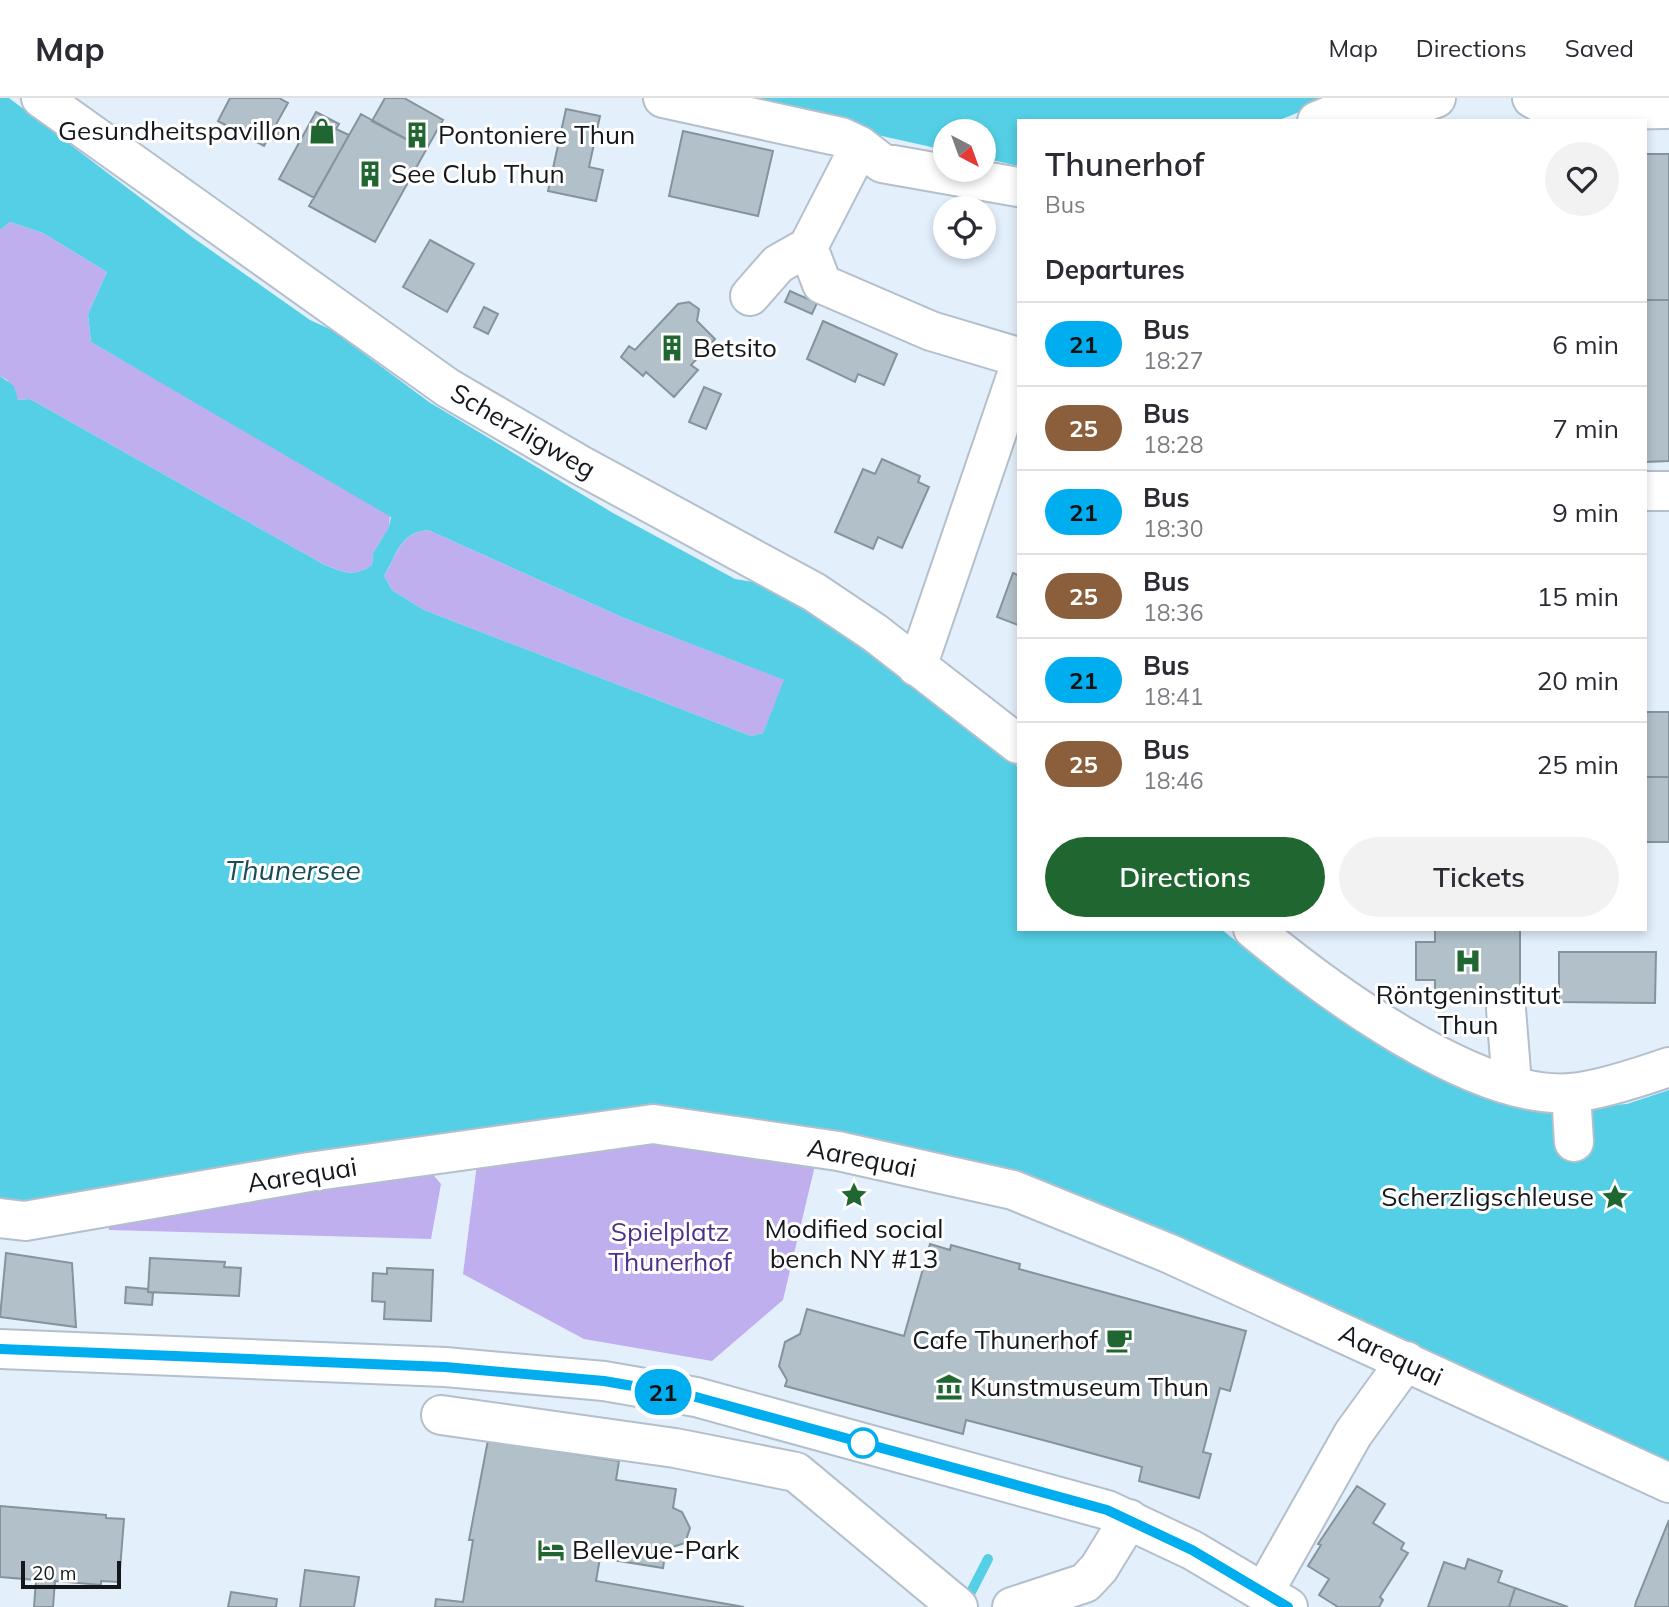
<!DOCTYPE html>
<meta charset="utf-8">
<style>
body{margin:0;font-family:Mulish,sans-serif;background:#f2f2f3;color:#2b2b33;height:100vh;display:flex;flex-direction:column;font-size:26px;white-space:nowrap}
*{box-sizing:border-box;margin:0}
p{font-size:23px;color:#7c7c81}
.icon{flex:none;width:38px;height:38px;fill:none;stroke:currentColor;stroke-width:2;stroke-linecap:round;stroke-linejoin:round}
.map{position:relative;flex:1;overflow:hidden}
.drawer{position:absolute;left:1017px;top:21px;width:630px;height:812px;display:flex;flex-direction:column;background:#fff;border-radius:0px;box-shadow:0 4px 10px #0003}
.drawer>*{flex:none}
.badge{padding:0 14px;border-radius:23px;font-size:24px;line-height:46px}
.needle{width:46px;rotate:139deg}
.controls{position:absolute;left:933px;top:21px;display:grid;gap:14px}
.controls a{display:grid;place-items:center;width:63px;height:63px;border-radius:50%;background:#fff;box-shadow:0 4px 10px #0003;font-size:35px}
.scale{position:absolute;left:21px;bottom:18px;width:100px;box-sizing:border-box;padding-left:7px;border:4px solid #14181c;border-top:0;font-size:19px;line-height:24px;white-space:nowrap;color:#14181c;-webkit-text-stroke:5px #fff;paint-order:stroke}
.map>.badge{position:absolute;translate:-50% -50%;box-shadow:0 0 0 4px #fff}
h2{padding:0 28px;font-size:26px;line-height:63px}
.round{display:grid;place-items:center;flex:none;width:74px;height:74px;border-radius:37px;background:#f2f2f3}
.overview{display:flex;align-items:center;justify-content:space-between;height:119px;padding:0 28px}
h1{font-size:33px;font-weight:600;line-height:52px}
.button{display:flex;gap:14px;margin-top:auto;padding:14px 28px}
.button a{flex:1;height:80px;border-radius:42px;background:#206631;color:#fff;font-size:28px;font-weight:600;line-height:80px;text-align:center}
.button a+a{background:#f2f2f3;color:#2b2b33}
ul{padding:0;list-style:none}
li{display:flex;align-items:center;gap:21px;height:84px;padding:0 28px;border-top:2px solid #e1e1e2}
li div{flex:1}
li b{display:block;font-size:26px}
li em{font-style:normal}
li .badge{min-width:77px;font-weight:700;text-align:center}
header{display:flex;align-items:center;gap:42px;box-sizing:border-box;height:98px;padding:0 35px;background:#fff;border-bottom:2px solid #e1e1e2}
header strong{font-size:33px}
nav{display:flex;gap:38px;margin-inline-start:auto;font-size:24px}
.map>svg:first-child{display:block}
</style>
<header>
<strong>Map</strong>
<nav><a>Map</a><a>Directions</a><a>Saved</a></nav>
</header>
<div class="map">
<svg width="1669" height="1509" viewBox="0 0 1669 1509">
<rect width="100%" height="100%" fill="#e4effc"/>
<path fill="#c0afef" d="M10 124 43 135 107 174 88 216 91 244 390 416 389 429 373 455 372 467C354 480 343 474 323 466L30 301 18 302 7 282 0 278V132Z
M428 432 624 520 785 582 763 635 751 638 424 512 392 492 384 478C397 458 399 435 428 432Z
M654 1040 816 1063 783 1202 712 1263 584 1241 463 1176 477 1066Z
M430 1073 441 1086 431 1141 109 1132 108 1118Z"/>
<path fill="#54cfe5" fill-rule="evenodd" d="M0 0H9L192 139 310 222 332 232 429 304 613 415 735 481 784 489 902 574 1018 669V831H1221L1287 884 1347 925 1561 1011 1627 1006 1669 992V1369L993 1068 871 1043 768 1029 0 1111V278L14 288 18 302 30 301 323 466C342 474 354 480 372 467L373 455 389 429 391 419 91 244 88 216 107 174 43 135 10 124 0 132ZM428 432 624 520 784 582 763 635 751 638 424 512 392 492 384 478C397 457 399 435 428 432Z
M710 0H1334L1277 23H1018V68L984 60V33H945V52Z"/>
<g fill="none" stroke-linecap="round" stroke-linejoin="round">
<path stroke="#54cfe5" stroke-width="10" d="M970 1496 988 1461"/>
</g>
<path fill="#b1c0c9" stroke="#84939c" stroke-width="2" d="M230 0H279L288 5 274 30 280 33 274 43 269 39 264 48 218 23Z
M385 0H404L443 22 426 52 372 23Z
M566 11 600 18 589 69 603 72 596 103 548 93Z
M316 14 339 26 336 31 349 37 314 100 279 81Z
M361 16 426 52 375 144 309 108Z
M683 33 773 53 758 118 669 98Z
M1645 56H1669V202H1645Z
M430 142 474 166 447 214 403 189Z
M790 193 817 205 812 216 785 204Z
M1645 202H1669V363L1645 364Z
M689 204 699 211 697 223 715 241 691 267 698 272 674 299 646 274 643 278 621 259 629 248 635 252 678 206Z
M484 209 498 216 488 236 474 229Z
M823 223 897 256 884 287 858 276 855 284 807 261Z
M704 289 721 296 706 331 689 324Z
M882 361 920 378 918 384 929 389 902 450 878 439 873 451 835 434 863 371 875 376Z
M1013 475 1018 477V527L997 519Z
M1645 614H1669V679H1645Z
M1645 679H1669V744H1645Z
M1435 831H1520V892L1435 893V882H1416V844H1435Z
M1559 854H1656L1655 905 1559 904Z
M930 1146 950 1152 951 1147 1020 1166 1019 1171 1246 1233 1230 1293 1220 1290 1203 1354 1211 1356 1199 1400 1139 1383 1142 1369 1054 1345 966 1322 963 1336 785 1288 787 1282 779 1268 785 1244 800 1236 807 1211 904 1238Z
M6 1155 72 1165 76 1229 0 1219Z
M150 1160 225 1164 224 1169 241 1170 239 1198 148 1194Z
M387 1170 433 1172 431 1223 384 1221 385 1204 372 1203 373 1175 387 1176Z
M126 1189 148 1191V1194L153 1195 152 1207 125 1205Z
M488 1342 619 1363 616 1382 676 1391 673 1410 682 1414 690 1430 685 1445 666 1451 663 1470 600 1460 596 1483 744 1509H435L436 1501 463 1504 473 1442H469Z
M1357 1388 1385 1406 1373 1425 1404 1445 1401 1451 1408 1455 1380 1499 1383 1502 1379 1509H1338L1319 1497 1329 1481 1308 1468 1321 1447 1318 1446Z
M0 1408 106 1417V1420L124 1421 119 1484 101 1483V1487L55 1483 53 1509H34L36 1482 0 1479Z
M1669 1422V1509H1635L1636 1504Z
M1468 1461 1502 1473 1498 1484 1515 1490 1509 1509H1428L1444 1464 1465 1471Z
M305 1472 359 1479 354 1509H300Z
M1515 1490 1568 1509H1509Z
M231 1494 277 1501 276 1509H228Z"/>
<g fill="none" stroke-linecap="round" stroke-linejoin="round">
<g stroke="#b4bfcc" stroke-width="42">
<path id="minor" d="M41 0 448 290 580 367 814 494 875 535 1018 646
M663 0 841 39 860 48 882 65 1018 89
M1532 0 1555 13 1666 11
M1317 23 1373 0
M1374 23 1436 0
M860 48 808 149 822 186 931 233 1018 259
M750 198 778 166 808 149
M1645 393H1669
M917 569 1018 273
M1253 831C1324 890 1475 1003 1571 995 1597 993 1643 978 1669 969
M1506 911 1512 986
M1571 995 1574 1044
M0 1120 25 1123 309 1074 653 1026 838 1053 1013 1092 1168 1155 1669 1385
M441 1317 675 1350 796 1374 958 1509
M1264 1494 1353 1336 1406 1263
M1012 1509 1085 1485 1099 1470 1129 1421"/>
</g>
<g stroke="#b4bfcc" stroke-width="42">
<path id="major" d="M0 1251 445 1269 604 1283 696 1299 1107 1412 1192 1452 1288 1509"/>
</g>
<use href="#minor" stroke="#fff" stroke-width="38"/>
<use href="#major" stroke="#fff" stroke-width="38"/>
</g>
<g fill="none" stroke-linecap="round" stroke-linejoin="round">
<g stroke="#fff" stroke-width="16">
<path id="line" d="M0 1251 445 1269 604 1283 696 1299 1107 1412 1192 1452 1288 1509"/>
</g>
<use href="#line" stroke="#00adef" stroke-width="10"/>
</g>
<defs>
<g id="shop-bare" transform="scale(2.1)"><path d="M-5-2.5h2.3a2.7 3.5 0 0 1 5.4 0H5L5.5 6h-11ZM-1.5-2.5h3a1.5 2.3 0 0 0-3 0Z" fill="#206631" stroke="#fff" stroke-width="2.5" paint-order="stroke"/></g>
<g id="building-bare" transform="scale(2.1)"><path d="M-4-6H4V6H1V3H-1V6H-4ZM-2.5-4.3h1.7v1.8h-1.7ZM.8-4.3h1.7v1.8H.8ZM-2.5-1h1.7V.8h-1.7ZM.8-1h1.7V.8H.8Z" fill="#206631" stroke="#fff" stroke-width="2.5" paint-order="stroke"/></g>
<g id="hospital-bare" transform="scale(2.1)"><path d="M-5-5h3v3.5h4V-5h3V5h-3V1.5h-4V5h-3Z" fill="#206631" stroke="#fff" stroke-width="2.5" paint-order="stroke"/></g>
<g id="sight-bare" transform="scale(2.1)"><path d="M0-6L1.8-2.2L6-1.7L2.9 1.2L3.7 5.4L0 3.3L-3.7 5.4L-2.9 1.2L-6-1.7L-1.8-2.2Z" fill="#206631" stroke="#fff" stroke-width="2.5" paint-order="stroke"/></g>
<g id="cafe-bare" transform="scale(2.1)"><path d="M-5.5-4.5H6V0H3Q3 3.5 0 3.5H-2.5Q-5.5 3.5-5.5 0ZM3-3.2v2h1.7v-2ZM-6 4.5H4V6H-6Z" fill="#206631" stroke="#fff" stroke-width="2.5" paint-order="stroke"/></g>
<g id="museum-bare" transform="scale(2.1)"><path d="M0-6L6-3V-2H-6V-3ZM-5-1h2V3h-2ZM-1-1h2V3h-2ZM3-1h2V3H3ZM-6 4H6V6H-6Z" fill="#206631" stroke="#fff" stroke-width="2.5" paint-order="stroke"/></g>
<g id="hotel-bare" transform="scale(2.1)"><path d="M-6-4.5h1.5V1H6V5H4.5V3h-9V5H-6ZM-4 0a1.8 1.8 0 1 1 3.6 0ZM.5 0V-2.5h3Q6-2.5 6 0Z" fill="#206631" stroke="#fff" stroke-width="2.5" paint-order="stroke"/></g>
</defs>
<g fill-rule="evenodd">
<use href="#shop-bare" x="322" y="33"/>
<use href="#building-bare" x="417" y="37"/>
<use href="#building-bare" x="370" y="76"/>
<use href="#building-bare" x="672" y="250"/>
<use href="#hospital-bare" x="1468" y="863"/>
<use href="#sight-bare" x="854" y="1097"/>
<use href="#sight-bare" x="1615" y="1099"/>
<use href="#cafe-bare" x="1119" y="1242"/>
<use href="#museum-bare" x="949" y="1289"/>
<use href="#hotel-bare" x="551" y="1452"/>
</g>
<circle fill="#fff" stroke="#00adef" stroke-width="3.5" cx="863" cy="1345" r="14"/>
<g text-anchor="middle" stroke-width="6" stroke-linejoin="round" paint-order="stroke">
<g font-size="26" fill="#14181c" stroke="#fff" text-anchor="start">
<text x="301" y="42" text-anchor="end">Gesundheitspavillon</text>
<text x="438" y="46">Pontoniere Thun</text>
<text x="391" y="85">See Club Thun</text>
<text x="693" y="259">Betsito</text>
<text x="1468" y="906" text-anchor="middle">Röntgeninstitut<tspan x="1468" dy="30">Thun</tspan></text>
<text x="1594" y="1108" text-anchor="end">Scherzligschleuse</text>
<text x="854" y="1140" text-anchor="middle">Modified social<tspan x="854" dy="30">bench NY #13</tspan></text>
<text x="1098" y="1251" text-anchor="end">Cafe Thunerhof</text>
<text x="970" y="1298">Kunstmuseum Thun</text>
<text x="572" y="1461">Bellevue-Park</text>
</g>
<g font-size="26" fill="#14181c" stroke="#fff">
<text transform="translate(523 333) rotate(30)" y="9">Scherzligweg</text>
<text transform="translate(862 1060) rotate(11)" y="9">Aarequai</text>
<text transform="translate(302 1077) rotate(-9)" y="9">Aarequai</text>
<text transform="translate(1391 1257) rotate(25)" y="9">Aarequai</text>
</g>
<g font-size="26" fill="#51308a" stroke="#fff">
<text x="670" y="1143">Spielplatz<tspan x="670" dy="30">Thunerhof</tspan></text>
</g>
<g font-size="28" font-style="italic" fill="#194e57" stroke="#fff">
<text x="293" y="782">Thunersee</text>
</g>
</g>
</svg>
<div class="controls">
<a><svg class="needle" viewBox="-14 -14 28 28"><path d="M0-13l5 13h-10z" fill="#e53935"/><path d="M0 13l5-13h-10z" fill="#7c7c81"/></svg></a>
<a><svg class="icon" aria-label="locate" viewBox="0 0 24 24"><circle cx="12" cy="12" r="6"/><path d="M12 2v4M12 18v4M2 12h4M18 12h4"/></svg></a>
</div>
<div class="scale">20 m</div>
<b class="badge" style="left:663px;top:1294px;background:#00adef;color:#111">21</b>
<section class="drawer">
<div class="overview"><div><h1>Thunerhof</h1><p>Bus</p></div><a class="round"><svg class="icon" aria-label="heart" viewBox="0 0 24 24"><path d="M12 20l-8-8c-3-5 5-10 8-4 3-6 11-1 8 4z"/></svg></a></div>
<h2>Departures</h2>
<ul>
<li><span class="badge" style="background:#00adef;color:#111">21</span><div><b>Bus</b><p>18:27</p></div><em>6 min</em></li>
<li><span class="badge" style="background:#8b5e3c;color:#fff">25</span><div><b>Bus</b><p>18:28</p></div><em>7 min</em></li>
<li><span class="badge" style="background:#00adef;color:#111">21</span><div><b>Bus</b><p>18:30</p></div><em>9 min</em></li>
<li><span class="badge" style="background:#8b5e3c;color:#fff">25</span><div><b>Bus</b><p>18:36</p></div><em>15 min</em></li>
<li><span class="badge" style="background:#00adef;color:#111">21</span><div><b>Bus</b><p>18:41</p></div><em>20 min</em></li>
<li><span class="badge" style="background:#8b5e3c;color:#fff">25</span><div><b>Bus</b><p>18:46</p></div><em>25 min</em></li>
</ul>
<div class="button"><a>Directions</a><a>Tickets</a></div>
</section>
</div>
